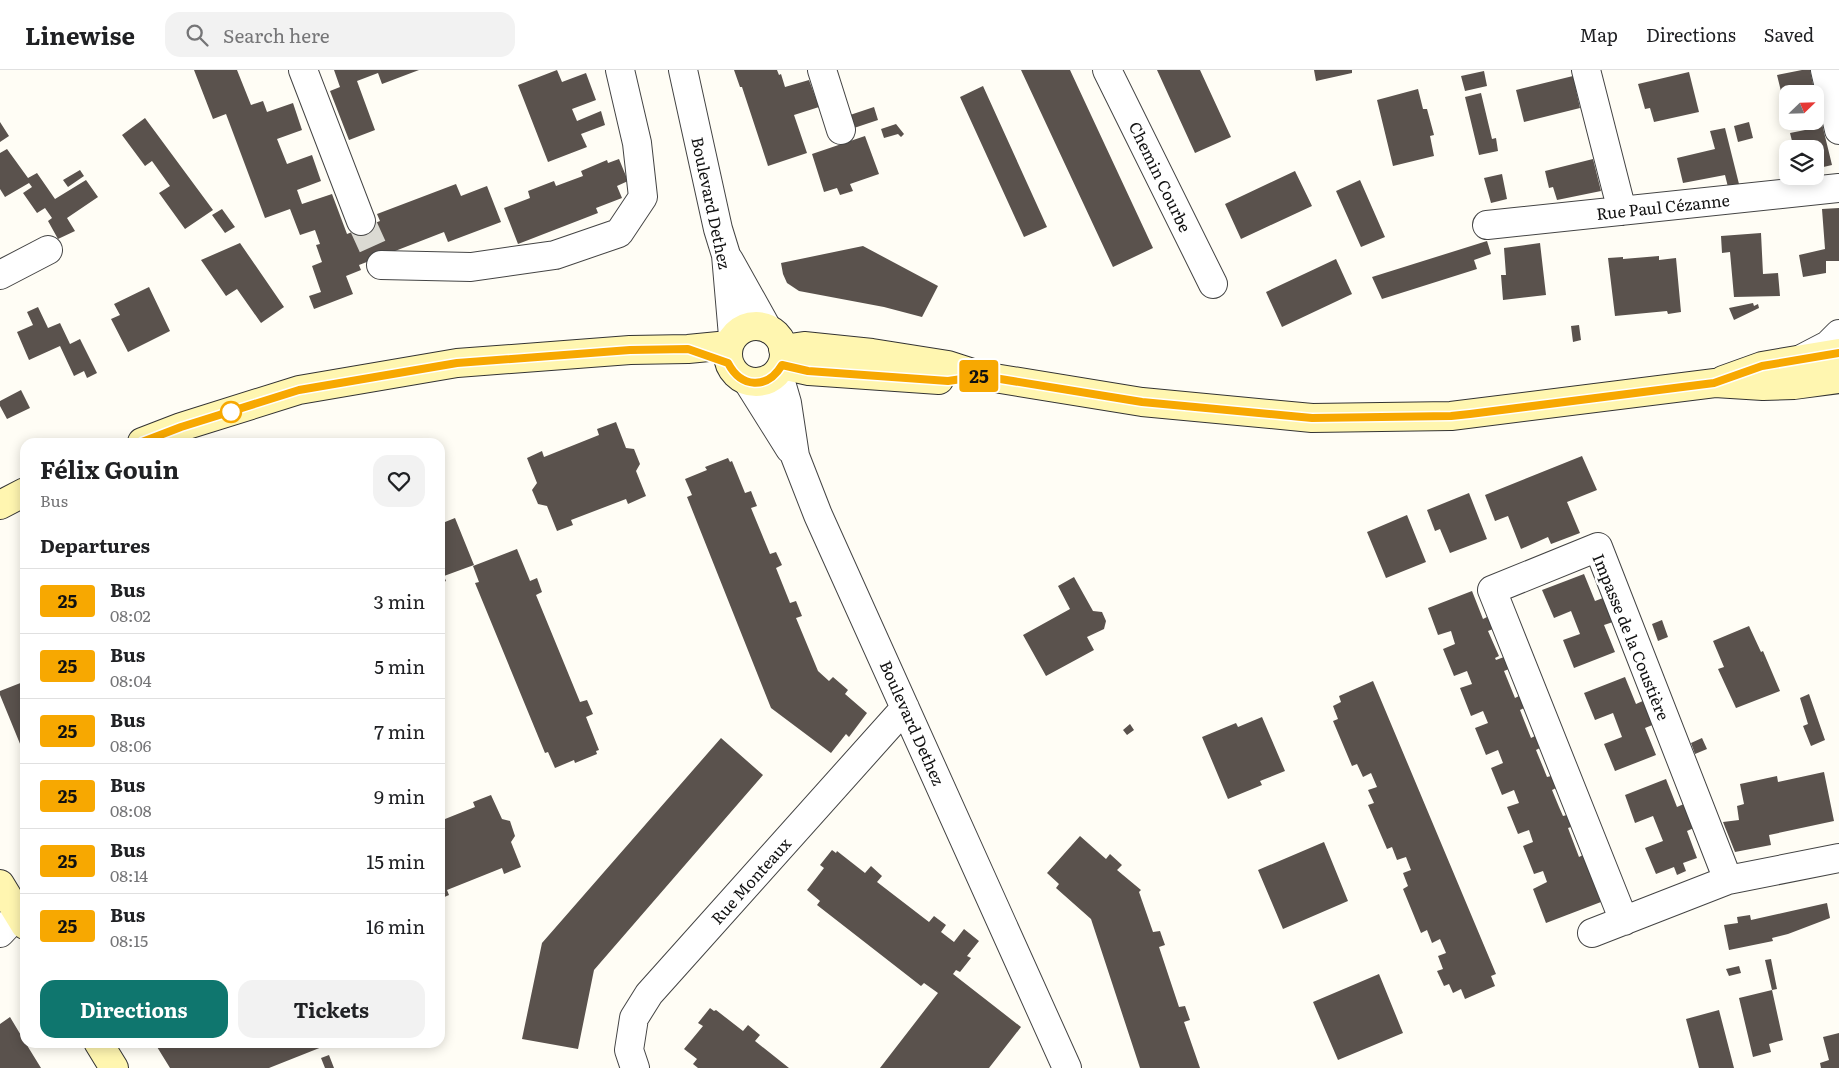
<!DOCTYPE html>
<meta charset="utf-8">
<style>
body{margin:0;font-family:Literata,serif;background:#f2f2f2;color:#202124;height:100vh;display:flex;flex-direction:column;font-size:19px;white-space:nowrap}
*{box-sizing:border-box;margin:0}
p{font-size:16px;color:#757577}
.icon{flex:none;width:28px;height:28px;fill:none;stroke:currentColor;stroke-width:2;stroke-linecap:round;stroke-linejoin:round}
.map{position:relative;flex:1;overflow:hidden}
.side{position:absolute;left:20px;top:368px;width:425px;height:610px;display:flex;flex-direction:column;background:#fff;border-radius:15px;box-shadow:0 2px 12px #0003}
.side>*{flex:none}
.badge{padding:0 10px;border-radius:4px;font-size:18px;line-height:32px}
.needle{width:32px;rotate:67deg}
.buttons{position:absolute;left:1779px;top:15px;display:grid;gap:10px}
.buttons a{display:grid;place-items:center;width:45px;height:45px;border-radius:10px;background:#fff;box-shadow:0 2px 12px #0003;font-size:25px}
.map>.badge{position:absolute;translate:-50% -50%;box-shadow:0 0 0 2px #fff}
h2{padding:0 20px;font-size:19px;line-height:45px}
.round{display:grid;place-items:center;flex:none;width:52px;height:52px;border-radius:15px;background:#f2f2f2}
.head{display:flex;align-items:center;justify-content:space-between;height:85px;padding:0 20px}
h1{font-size:24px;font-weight:700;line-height:38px}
.cta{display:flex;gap:10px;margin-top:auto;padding:10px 20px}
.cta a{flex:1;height:58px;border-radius:15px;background:#0f766e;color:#fff;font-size:20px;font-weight:700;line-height:58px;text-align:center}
.cta a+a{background:#f2f2f2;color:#202124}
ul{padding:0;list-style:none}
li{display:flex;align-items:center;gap:15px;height:65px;padding:0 20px;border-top:1px solid #e0e0e0}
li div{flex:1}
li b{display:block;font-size:19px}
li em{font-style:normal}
li .badge{min-width:55px;font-weight:700;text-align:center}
header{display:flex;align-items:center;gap:30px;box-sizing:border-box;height:70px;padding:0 25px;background:#fff;border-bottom:1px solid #e0e0e0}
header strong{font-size:24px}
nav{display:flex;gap:28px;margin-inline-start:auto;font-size:18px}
.search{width:350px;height:45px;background:#f2f2f2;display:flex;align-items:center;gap:12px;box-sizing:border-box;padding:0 18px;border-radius:15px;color:#757577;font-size:19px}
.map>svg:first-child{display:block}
</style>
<header>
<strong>Linewise</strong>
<div class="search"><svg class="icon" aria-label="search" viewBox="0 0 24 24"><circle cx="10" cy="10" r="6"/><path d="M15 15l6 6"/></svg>Search here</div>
<nav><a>Map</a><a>Directions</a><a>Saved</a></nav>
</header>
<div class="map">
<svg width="1839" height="998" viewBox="0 0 1839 998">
<rect width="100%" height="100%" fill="#fffdf5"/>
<path fill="#5a524d" d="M194 0H237L251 35 263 31 267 42 293 33 302 60 277 69 287 94 312 85 321 111 297 120 302 134 332 124 347 164 380 151 377 144 456 114 461 126 487 116 501 152 448 172 444 162 359 195 361 200 346 206 353 224 314 239 309 226 321 222 312 196 322 192 316 175 320 174 315 160 300 165 290 139 265 148 226 44 213 49Z
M334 0H419L382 14 378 3 357 11 375 60 349 70 330 21 340 17Z
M557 0 562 12 586 3 596 30 572 39 577 51 601 41 605 55 581 64 587 77 548 92 518 15Z
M734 0H777L779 5 781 4 785 17 809 10 819 37 794 45 807 83 768 96 742 17H740Z
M1021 0H1070L1153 178 1113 197Z
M1157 0H1200L1231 67 1195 83Z
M1314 0H1352V3L1316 11Z
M1802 0H1810L1815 24H1788L1787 46 1777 5Z
M1484 1 1487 16 1465 21 1461 6Z
M1689 2 1699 42 1654 52 1650 38 1645 39 1638 14Z
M1573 6 1580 38 1524 52 1516 20Z
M983 16 1047 157 1024 167 960 27Z
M1418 19 1423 39H1427L1434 65 1430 66 1434 86 1393 96 1377 30Z
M1481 23 1492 69 1496 68 1498 81 1479 85 1465 27Z
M1815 25 1832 95 1815 99V79H1794L1790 63 1805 60 1803 51H1815Z
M874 37 878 50 854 58 850 45Z
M145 48 213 140 185 159 159 123 170 116 152 91 145 96 122 65Z
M0 52 9 66 0 72Z
M1749 52 1753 68 1738 72 1734 56Z
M896 54 904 64 901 67 898 64 884 68 881 59Z
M1725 58 1739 114 1728 117 1725 105 1683 113 1677 88 1715 79 1710 61Z
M865 66 879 104 850 114 853 121 840 125 837 118 824 122 812 84Z
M7 79 28 108 37 103 55 129 86 110 98 127 67 148 75 161 58 169 48 151 52 148 45 138 37 143 23 123 32 117 29 113 5 127 0 119V83Z
M619 89 628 111 617 116 622 128 596 138 598 143 518 174 504 138 530 128 528 121 554 111 556 116 583 106 581 101 607 90 608 93Z
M1593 89 1601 121 1557 130 1553 117 1549 118 1545 101Z
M80 100 84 106 68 117 63 110Z
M1295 101 1312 136 1241 169 1225 134Z
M1502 104 1507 129 1491 133 1484 108Z
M1360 110 1385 167 1361 177 1336 121Z
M1839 138V191H1826V203L1803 207 1799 185 1825 179 1822 139Z
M222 139 235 157 225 163 212 145Z
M1761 163 1763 204 1778 203 1780 226 1734 227 1730 182 1722 183 1721 166Z
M1487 171 1491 184 1474 190 1477 199 1382 229 1372 207Z
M240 173 284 237 261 253 237 219 226 226 201 190Z
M1540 173 1546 225 1503 230 1501 205H1506L1504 178Z
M863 176 938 216 922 247 884 237 799 221 787 213 783 204 781 193Z
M1659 186V190L1676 188 1681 242 1668 244 1667 241 1615 246 1608 188 1623 187V189Z
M1336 189 1352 224 1282 257 1266 222Z
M149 217 170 261 128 282 111 249 120 245 114 234Z
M1753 233 1754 236 1758 234 1759 238 1734 250 1729 238Z
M38 237 48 258 60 253 70 274 80 269 97 303 87 308 84 301 74 306 60 276 29 290 17 262 33 255 27 242Z
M1579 255 1581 270 1573 272 1571 256Z
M21 320 30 338 7 349 0 336V331Z
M616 352 626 378 634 379 640 394 636 401 646 426 628 434 626 429 571 450 573 455 557 461 547 436 538 434 532 420 537 413 527 388 542 381 544 387 599 365 597 359Z
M1582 386 1597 420 1567 432 1580 463 1551 474 1548 467 1521 479 1508 446 1495 451 1485 425Z
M728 388 730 392 732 391 745 423 751 421 757 436 751 438 770 484 776 482 782 495 776 498 790 533 796 531 802 546 796 548 818 601 829 611 833 607 848 620 845 624 867 643 849 667 846 664 831 683 771 638 687 427 692 425 685 409 707 400 705 397Z
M1469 423 1487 469 1450 483 1440 459 1435 461 1427 440Z
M1407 445 1426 492 1386 508 1367 462Z
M455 448 474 495 444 506 446 511 440 514V454Z
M517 479 530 511 537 508 542 522 536 525 580 632 587 630 593 644 586 647 599 680 596 681 597 684 575 693 574 690 555 698 548 682 545 683 475 513 479 512 473 496Z
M1584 504 1595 531 1603 528 1613 552 1604 555 1615 582 1574 598 1563 570 1580 564 1571 541 1554 548 1542 520Z
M1074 507 1093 541 1102 542 1106 551 1104 559 1087 567 1094 580 1046 606 1023 565 1070 539 1058 516Z
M1472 521 1483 549 1487 547 1493 559 1488 561 1499 586 1495 588 1496 590 1504 587 1509 599 1504 601 1515 628 1519 626 1524 638 1520 640 1527 658 1531 668 1535 666 1540 678 1536 680 1543 697 1547 707 1551 706 1556 718 1552 720 1559 737 1563 746 1567 745 1571 757 1568 758 1579 787 1583 785 1601 832 1546 853 1533 819 1547 812 1543 801 1534 804 1523 776 1533 772 1529 760 1518 764 1507 737 1519 733 1514 720 1502 725 1491 698 1503 693 1498 680 1486 685 1475 658 1488 653 1483 641 1471 646 1460 618 1472 614 1467 601 1454 606 1443 579 1455 574 1451 561 1438 565 1428 538Z
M1662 550 1668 567 1658 571 1652 554Z
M1749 556 1761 582 1763 581 1780 621 1736 638 1718 599 1724 597 1713 571Z
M25 603V686L0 625V621L23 612 20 605Z
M1625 607 1636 634 1645 630 1655 654 1645 658 1656 685 1615 701 1604 674 1622 667 1613 643 1595 650 1584 623Z
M1373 611 1496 904 1491 906 1495 916 1465 929 1461 919 1453 923 1449 914 1444 916 1437 901 1443 899 1438 886 1446 883 1440 869 1432 873 1427 860 1421 863 1403 819 1408 816 1403 803 1411 800 1406 787 1397 790 1392 777 1387 779 1368 735 1374 733 1368 720 1377 717 1371 703 1363 707 1357 694 1352 696 1333 651 1338 649 1333 636 1341 632 1339 626Z
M1809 624 1825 670 1811 676 1803 656 1808 654 1800 628Z
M1262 647 1285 701 1260 711 1262 715 1228 729 1202 667 1236 653 1238 657Z
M1130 654 1134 660 1127 665 1123 660Z
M721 668 763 705 594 900 578 979 522 969 542 873Z
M1702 668 1707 679 1695 684 1691 673Z
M1824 702 1834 751 1769 765 1771 775 1735 782 1723 752 1739 750 1737 736 1744 734 1740 714 1777 706 1778 712Z
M1666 709 1677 737 1686 733 1696 757 1687 761 1697 788 1683 793 1686 801 1677 805 1674 797 1656 804 1645 778 1663 771 1653 746 1635 753 1625 725Z
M491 725 502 749 510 751 515 766 511 772 521 797 504 804 502 798 447 820 449 825 440 829V751L475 737 473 732Z
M1080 766 1106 789 1110 784 1122 795 1117 800 1141 820 1139 822 1153 862 1160 861 1165 875 1159 877 1179 937 1185 936 1190 950 1184 952 1200 998H1140L1091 849 1056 818 1059 814 1047 803Z
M1324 772 1348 831 1283 859 1258 800Z
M832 780 836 783 837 781 865 803 871 796 882 806 877 812 929 852 934 846 946 855 941 862 954 872 964 859 979 871 967 886 971 888 960 902 956 900 953 904 1021 957 989 998H880L938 923 924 913 921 916 817 835 820 831 807 820 824 798 820 795Z
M1827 833 1830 848 1788 864 1772 868 1773 871 1729 880 1724 855 1738 853 1737 847 1750 845 1751 850Z
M1771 889 1777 919 1772 920 1765 890Z
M1739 896 1741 903 1729 906 1726 899Z
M1379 904 1403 963 1338 990 1313 932Z
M1772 920 1783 970 1769 974 1771 982 1753 987 1739 928Z
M710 938 714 941 716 940 743 961 748 955 760 965 755 971 789 998H698L693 994 697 989 684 979 703 956 698 953Z
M1719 940 1734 998H1699L1686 949Z
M10 947 25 972 41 998H0V954Z
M1839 963V998H1821L1820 993 1829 990 1823 967Z
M154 972H332V973L269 998H170Z
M329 985 334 998H325L321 988Z"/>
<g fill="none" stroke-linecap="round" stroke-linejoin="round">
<path stroke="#dbdad3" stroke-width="28" stroke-dasharray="28 14" stroke-linecap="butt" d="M361 151 381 195"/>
<g stroke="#444" stroke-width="30">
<path id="street" d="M303 0 361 151
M683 0 718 159 726 185 733 266
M822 0 841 60
M1107 0 1213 214
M1586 0 1622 141
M1825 0 1839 60
M1487 155 1839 118
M729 190 767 258
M381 195 471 197 555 185 619 163 643 127 637 73 620 0
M0 205 48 180
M1803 288 1828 275 1839 264
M778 302 787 333 795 386 818 445 1067 998
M748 312 790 379
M1624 851 1492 520 1598 477 1728 810
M0 863 18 844
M1592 863 1728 810 1839 788
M635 998 629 980 634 948 649 924 905 638"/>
</g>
<g stroke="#333" stroke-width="30">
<path id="secondary" d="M728 284a28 28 0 1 1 56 0a28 28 0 1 1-56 0Z
M783 279 804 276 872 283 948 295 982 306 1142 332 1312 348 1451 346 1715 313 1763 316 1794 315 1839 309
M782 295 809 301 939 310
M1723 310 1762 296 1839 283
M142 372 181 357 299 320 457 293 630 280 688 279 729 275
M0 435 25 422
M0 814 25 855
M98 972 114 998"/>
</g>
<use href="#street" stroke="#fff" stroke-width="28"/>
<use href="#secondary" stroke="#fff6b0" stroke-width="28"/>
</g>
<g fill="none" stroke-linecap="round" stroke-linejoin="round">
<g stroke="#fff" stroke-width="11">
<path id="line" d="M142 372 181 357 299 320 457 293 630 280 688 279 728 293C741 318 767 320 782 295L808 301 948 311 982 306 1142 332 1312 348 1451 346 1470 344 1714 313 1762 296 1839 283"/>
</g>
<use href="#line" stroke="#f7a801" stroke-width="8"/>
</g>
<circle fill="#fff" stroke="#f7a801" stroke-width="2.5" cx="231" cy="342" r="10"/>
<g text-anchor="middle" stroke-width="5" stroke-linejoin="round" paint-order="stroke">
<g font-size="16" fill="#111" stroke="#fff">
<text transform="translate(1160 107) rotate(64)" y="6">Chemin Courbe</text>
<text transform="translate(711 133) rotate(78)" y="6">Boulevard Dethez</text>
<text transform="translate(1663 137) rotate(-6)" y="6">Rue Paul Cézanne</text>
<text transform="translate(1631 567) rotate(68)" y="6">Impasse de la Coustière</text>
<text transform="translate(912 653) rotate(66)" y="6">Boulevard Dethez</text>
<text transform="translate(751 811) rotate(-48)" y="6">Rue Monteaux</text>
</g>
</g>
</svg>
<div class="buttons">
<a><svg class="needle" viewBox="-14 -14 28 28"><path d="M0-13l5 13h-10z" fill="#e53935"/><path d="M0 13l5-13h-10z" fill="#757577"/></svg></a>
<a><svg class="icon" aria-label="layers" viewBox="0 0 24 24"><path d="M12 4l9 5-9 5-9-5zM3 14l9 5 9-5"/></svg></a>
</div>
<b class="badge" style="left:979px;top:306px;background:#f7a801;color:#111">25</b>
<section class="side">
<div class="head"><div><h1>Félix Gouin</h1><p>Bus</p></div><a class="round"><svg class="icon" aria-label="heart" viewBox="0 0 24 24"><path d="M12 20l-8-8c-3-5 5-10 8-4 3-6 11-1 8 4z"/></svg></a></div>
<h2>Departures</h2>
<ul>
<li><span class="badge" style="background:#f7a801;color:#111">25</span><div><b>Bus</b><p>08:02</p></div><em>3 min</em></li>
<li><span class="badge" style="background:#f7a801;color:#111">25</span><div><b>Bus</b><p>08:04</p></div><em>5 min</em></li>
<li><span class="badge" style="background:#f7a801;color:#111">25</span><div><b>Bus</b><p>08:06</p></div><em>7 min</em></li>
<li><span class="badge" style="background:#f7a801;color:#111">25</span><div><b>Bus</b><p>08:08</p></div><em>9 min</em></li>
<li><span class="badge" style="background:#f7a801;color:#111">25</span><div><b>Bus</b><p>08:14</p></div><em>15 min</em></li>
<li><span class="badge" style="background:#f7a801;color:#111">25</span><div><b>Bus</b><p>08:15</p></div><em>16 min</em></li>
</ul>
<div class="cta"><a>Directions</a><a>Tickets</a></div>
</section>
</div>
